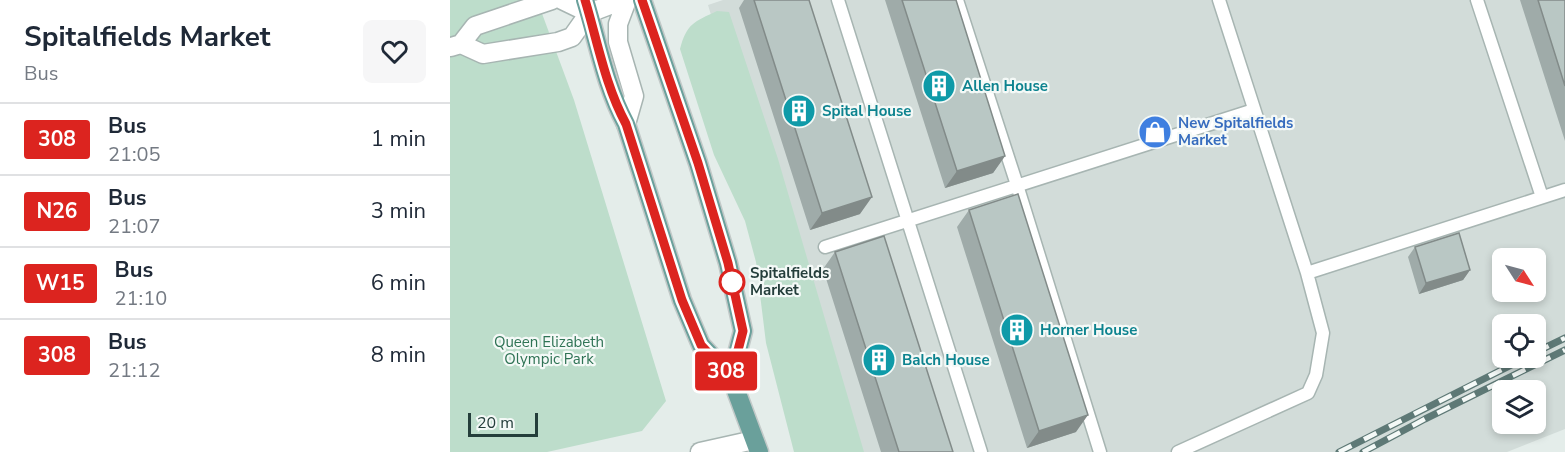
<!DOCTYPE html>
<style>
body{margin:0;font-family:"Nunito Sans",sans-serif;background:#f6f6f7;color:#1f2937;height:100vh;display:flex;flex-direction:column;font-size:22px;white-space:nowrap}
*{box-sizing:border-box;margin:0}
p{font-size:20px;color:#747a83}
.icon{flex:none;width:33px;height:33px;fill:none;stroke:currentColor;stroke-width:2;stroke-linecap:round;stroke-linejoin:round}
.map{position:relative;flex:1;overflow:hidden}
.sheet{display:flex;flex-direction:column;background:#fff;width:450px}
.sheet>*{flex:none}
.badge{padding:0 12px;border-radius:4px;font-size:21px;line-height:39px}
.needle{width:39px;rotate:126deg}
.controls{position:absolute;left:1042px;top:248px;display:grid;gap:12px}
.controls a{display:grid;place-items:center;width:54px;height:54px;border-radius:9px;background:#fff;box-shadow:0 3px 9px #0003;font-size:30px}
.scale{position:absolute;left:18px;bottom:15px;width:70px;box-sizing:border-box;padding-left:6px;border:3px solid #243e3b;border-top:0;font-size:16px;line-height:21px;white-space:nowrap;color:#243e3b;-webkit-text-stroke:4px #f4f9f7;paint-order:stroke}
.map>.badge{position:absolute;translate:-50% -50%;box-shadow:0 0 0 3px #fff}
.round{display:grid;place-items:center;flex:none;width:63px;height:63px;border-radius:9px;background:#f6f6f7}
.head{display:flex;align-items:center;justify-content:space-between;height:102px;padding:0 24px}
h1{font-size:28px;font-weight:700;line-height:45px}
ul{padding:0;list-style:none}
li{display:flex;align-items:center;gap:18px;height:72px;padding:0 24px;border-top:2px solid #e0e1e3}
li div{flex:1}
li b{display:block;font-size:22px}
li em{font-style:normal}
li .badge{min-width:66px;font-weight:700;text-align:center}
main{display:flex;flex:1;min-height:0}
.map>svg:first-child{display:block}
</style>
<main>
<section class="sheet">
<div class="head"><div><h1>Spitalfields Market</h1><p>Bus</p></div><a class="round"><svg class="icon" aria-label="heart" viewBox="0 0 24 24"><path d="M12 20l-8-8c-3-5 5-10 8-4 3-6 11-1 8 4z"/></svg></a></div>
<ul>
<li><span class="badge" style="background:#dc241f;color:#fff">308</span><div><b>Bus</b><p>21:05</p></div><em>1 min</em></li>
<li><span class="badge" style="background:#dc241f;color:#fff">N26</span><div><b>Bus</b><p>21:07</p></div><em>3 min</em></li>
<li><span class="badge" style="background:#dc241f;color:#fff">W15</span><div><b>Bus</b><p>21:10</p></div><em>6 min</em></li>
<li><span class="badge" style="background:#dc241f;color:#fff">308</span><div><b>Bus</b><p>21:12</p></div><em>8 min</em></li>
</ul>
</section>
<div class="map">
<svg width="1115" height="452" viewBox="0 0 1115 452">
<rect width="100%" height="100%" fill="#e4edea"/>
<path fill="#d2dcd9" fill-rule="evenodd" d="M273 0H1115V429L1057 452H393L258 5ZM1053 258H1086V291H1053ZM1053 324H1086V357H1053ZM1053 390H1086V423H1053Z"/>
<path fill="#bdddcb" d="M0 0H87L124 100 216 401 192 431 97 452H0Z
M267 11 279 12 328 159 414 452H344L316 343 306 262 295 221 264 155 230 49C237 23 244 22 267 11Z"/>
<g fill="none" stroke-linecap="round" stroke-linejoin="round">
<g stroke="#a7b5b2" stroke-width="15">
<path id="service" d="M388 0 531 452
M507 0 567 185 650 452
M1027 0 1092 197
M375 247 804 110
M857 273 1115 190
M728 452 858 393 866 375 873 333 857 273 769 0"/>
</g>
<g stroke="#a7b5b2" stroke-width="21">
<path id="minor" d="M112 0 139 13
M11 44 33 54 108 42 122 37 139 13 173 0
M1 47 11 44 25 26 102 0
M176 124 184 96 168 42V24L177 0"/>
</g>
<g stroke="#a7b5b2" stroke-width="21">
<path id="tertiary" d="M250 452 304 440"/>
</g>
<g stroke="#c2c9c8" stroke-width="21">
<path id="primary" d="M135 0C148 42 155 85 176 124L232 300 251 345 281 377
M192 0 248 163 278 263 293 331 281 377 309 452"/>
</g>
<use href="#service" stroke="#fff" stroke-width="12"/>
<use href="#minor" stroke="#fff" stroke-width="18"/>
<use href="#tertiary" stroke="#fff" stroke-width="18"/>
<use href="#primary" stroke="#6aa09b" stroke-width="18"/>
<g stroke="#5e7976" stroke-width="7">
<path id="rail" d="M1086 352 1115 338
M889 452 1077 357
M913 452 975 419 1115 350"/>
</g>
<use href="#rail" stroke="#f4f9f7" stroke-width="4.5" stroke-dasharray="14" stroke-linecap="butt"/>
</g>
<path fill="#9faba9" d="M294 0H359L410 214 360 230 289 8Z
M435 0H506L555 156 543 173 495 188Z
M1070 0H1115V141Z
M519 210 626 432 577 448 507 227Z
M965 247 1020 270 1013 280 969 294 958 257Z
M385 252 503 452H431L373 269Z"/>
<path fill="#828b89" d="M555 156 543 173 495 188 507 171Z
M422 197 410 214 360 230 372 213Z
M1020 270 1013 280 969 294 976 283Z
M638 415 626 432 577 448 589 431Z"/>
<path fill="#b9c7c4" stroke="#828b89" stroke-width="1.5" d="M304 0H359L422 197 372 213Z
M452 0H506L555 156 507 171Z
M1088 0H1115V86Z
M568 194 638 415 589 431 519 210Z
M1009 233 1020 270 976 283 965 247Z
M434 236 503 452H449L385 252Z"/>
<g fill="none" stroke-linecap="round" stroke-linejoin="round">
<g stroke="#fff" stroke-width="14">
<path id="line" d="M135 0C148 43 155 85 176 124L232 300 251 345 281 377 293 331 278 263 248 163 192 0"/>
</g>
<use href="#line" stroke="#dc241f" stroke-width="9"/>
</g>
<defs>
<g id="building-disc" transform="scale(1.725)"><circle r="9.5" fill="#0f9aa8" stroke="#f4f9f7"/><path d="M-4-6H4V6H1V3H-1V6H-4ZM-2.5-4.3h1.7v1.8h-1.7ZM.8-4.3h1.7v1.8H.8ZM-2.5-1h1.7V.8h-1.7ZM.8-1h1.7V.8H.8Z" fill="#fff"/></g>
<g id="shop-disc" transform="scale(1.725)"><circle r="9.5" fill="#3f7fe0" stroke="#f4f9f7"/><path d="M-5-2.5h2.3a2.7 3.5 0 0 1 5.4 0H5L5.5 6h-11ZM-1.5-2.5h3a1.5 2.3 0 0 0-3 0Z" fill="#fff"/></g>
</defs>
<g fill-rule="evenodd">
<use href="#building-disc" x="489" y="86"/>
<use href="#building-disc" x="349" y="111"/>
<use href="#shop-disc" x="705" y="132"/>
<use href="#building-disc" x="567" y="330"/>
<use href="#building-disc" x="429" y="360"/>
</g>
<circle fill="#fff" stroke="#dc241f" stroke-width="3" cx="282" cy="282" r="12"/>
<g text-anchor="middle" stroke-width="4.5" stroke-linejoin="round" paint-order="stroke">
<g font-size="15" font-weight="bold" fill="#0d838f" stroke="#f4f9f7" text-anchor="start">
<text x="512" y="91">Allen House</text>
<text x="372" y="116">Spital House</text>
<text x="590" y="335">Horner House</text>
<text x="452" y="365">Balch House</text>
</g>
<g font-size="15" font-weight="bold" fill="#366cbe" stroke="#f4f9f7" text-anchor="start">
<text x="728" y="128">New Spitalfields<tspan x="728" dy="17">Market</tspan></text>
</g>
<g font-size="15" font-weight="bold" fill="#243e3b" stroke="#f4f9f7" text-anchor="start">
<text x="300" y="278">Spitalfields<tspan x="300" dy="17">Market</tspan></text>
</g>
<g font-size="15" fill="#2f7355" stroke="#f4f9f7">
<text x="99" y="347">Queen Elizabeth<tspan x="99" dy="17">Olympic Park</tspan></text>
</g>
</g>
</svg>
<div class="controls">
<a><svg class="needle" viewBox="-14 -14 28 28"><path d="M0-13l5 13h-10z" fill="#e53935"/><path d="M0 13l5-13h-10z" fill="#747a83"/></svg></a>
<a><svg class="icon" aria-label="locate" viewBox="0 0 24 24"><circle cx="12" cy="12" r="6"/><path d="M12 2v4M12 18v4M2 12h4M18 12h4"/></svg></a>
<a><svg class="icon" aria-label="layers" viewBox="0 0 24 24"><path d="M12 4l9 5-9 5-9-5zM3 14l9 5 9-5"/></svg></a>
</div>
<div class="scale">20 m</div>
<b class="badge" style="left:276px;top:371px;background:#dc241f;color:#fff">308</b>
</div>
</main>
